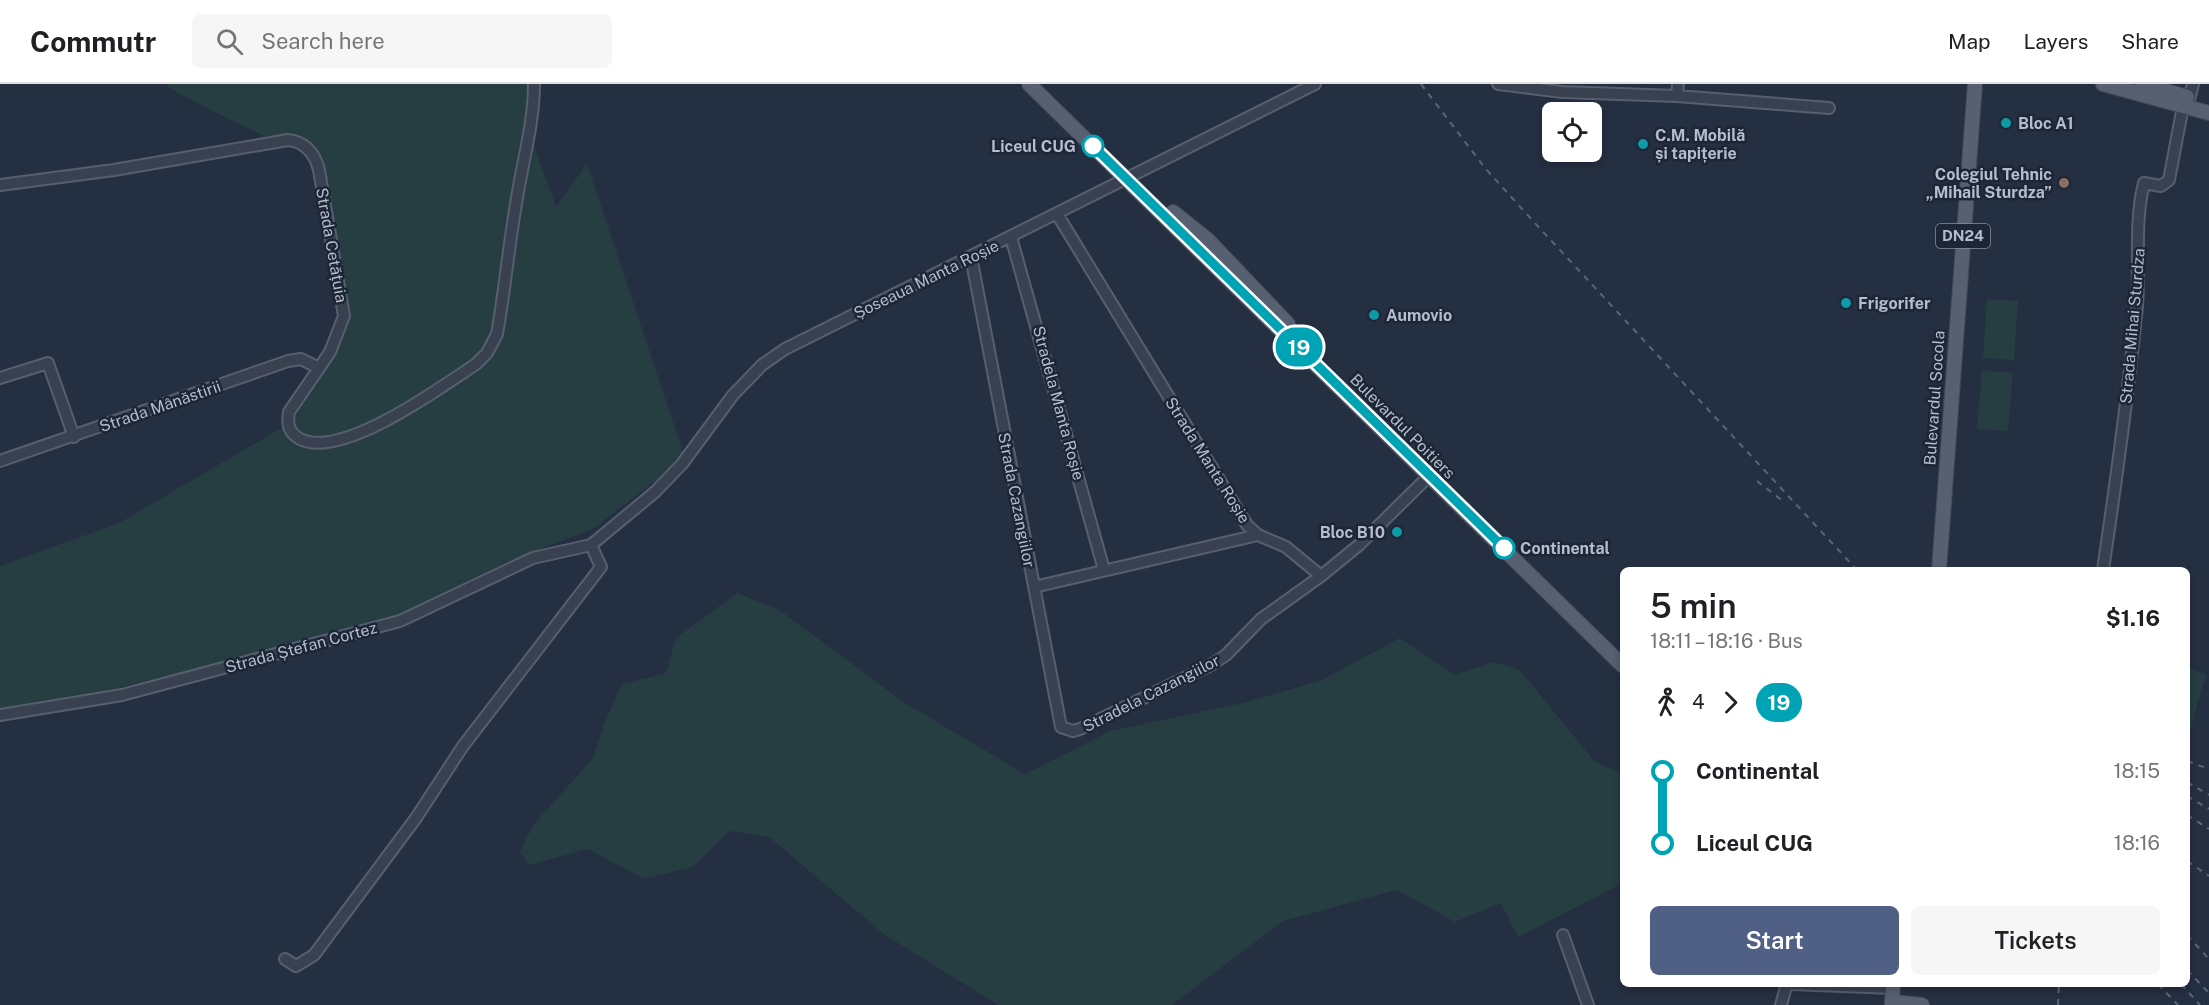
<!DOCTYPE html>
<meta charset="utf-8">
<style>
body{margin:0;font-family:"Public Sans",sans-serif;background:#f6f6f6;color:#202124;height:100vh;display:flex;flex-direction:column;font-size:22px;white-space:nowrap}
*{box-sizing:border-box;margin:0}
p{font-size:20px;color:#757577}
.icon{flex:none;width:33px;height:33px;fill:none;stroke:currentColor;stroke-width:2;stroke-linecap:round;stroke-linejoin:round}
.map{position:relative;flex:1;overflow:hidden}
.sheet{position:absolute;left:1620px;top:483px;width:570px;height:420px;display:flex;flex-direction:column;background:#fff;border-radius:9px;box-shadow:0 3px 9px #0003}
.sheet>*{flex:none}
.badge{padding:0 12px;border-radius:20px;font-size:21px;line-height:39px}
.buttons{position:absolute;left:1542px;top:18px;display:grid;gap:12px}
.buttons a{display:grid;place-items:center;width:60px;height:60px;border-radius:9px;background:#fff;box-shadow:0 3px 9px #0003;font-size:30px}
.map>.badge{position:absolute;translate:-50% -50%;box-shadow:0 0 0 3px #fff}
.legs{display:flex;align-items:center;gap:9px;height:66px;padding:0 30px;font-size:20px}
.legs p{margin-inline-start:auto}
.summary{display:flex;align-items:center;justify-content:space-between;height:102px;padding:0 30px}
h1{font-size:33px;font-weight:600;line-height:45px}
.primary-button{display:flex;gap:12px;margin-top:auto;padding:12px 30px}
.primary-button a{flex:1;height:69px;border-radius:9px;background:#506085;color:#fff;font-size:24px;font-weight:600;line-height:69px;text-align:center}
.primary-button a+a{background:#f6f6f6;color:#202124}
ul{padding:0 30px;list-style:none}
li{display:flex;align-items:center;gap:21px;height:72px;font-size:22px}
li i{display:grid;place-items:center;width:9px;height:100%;margin:0 8px;background:currentColor}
li i::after{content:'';width:15px;height:15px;margin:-8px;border:4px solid;border-radius:50%;background:#fff}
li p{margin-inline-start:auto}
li:first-child i{background:linear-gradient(#0000 50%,currentColor 0)}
li:last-child i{background:linear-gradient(currentColor 50%,#0000 0)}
header{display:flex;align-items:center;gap:36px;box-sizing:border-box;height:84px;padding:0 30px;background:#fff;border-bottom:2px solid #e0e0e0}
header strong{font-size:28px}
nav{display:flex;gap:33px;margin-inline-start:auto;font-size:21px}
.search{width:420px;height:54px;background:#f6f6f6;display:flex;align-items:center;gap:15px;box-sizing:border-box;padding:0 21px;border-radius:9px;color:#757577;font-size:22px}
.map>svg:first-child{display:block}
</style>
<header>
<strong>Commutr</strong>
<div class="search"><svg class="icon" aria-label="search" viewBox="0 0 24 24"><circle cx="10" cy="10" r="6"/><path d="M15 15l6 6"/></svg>Search here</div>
<nav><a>Map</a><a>Layers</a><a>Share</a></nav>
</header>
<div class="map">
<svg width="2209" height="921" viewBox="0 0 2209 921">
<rect width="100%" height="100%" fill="#242f41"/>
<path fill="#263d42" d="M165 0H529L534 34 531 54 556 122 587 80 685 374 593 445 509 477 399 538 0 631V482L119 439 295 336 300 322 340 263 349 235 322 73C304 43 300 57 272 54 263 53 171 7 165 0Z
M1987 215 2018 217 2014 276 1983 274Z
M1982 286 2013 289 2008 347 1977 345Z
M737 509 778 525 905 619 1025 690 1110 647 1243 619 1322 596 1400 554 1455 591 1494 578 1520 586 1595 678 1623 690V799L1518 853 1501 819 1455 838 1397 806 1283 837 1172 921H998L885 851 769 753 730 747 693 783 644 795 588 765 529 781 520 768 533 741 593 674 604 640 622 600 666 589 676 554Z
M2187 583 2206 591 2187 657Z"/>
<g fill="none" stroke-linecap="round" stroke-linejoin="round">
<g stroke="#565f6e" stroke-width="14">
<path id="minor" d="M1498 0 1562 8 1677 12 1829 24
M1677 12 1678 0
M2188 20 2193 0
M0 101 114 86 288 56C306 58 315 70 319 86L344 232 330 268 289 328C287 340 288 348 300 355 342 376 441 303 476 280L487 269 497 250C505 205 509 159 517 114 523 75 534 39 534 0
M1057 130 1247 441 1258 451 1286 463 1321 492 1359 461 1436 385
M1011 153 1104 486
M968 174 973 183 1061 643 1073 647 1080 645 1211 581 1226 571 1261 535 1321 492
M0 294 48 279 74 353
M0 377 288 277 301 275 319 284
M2103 486C2116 398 2128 311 2137 222 2140 182 2134 138 2144 99L2161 102 2169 96 2183 22
M1034 503 1258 451
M0 631 122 611 400 537 533 474 591 461 655 408 682 380 733 311 762 281 785 265 1315 0
M1563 851 1588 921
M285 875 296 882 314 871 416 734 463 662 601 483 591 461
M1790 900 1893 904
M1781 921 1786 903"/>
</g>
<g stroke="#424a5a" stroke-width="16">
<path id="major" d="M1029 0 1623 582
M2103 0 2209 29
M2142 0 2187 13
M1173 128 1208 156 1288 240
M1939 486 1975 0
M1892 918 1922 921
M1892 921 1893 900"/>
</g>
<use href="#minor" stroke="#394151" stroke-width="10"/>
<use href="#major" stroke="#576071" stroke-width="14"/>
<path stroke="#5b6578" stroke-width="2" stroke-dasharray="6 6" stroke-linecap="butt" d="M1421 0 1485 84 1533 137 1857 486
M1757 397 1784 418
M2187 677 2209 685
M2187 698 2209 711
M2187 712 2209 725
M2187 731 2209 745
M2187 777 2209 792
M2187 851 2209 875
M2187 886 2209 909
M2158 900 2178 921
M2181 900 2200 921
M2058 921 2059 900"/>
</g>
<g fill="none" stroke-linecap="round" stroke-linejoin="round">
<g stroke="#fff" stroke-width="14">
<path id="line-1" d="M1093 62 1504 464"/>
</g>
<use href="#line-1" stroke="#00a3b4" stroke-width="9"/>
</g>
<g fill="#0f9aa8" stroke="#1d2636" stroke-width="2">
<circle cx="2006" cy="39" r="6"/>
<circle cx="1643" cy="60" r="6"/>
<circle cx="1846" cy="219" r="6"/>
<circle cx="1374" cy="231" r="6"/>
<circle cx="1397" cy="448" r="6"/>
</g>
<g fill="#fff" stroke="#00a3b4" stroke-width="3">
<circle cx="1093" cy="62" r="10"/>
<circle cx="1504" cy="464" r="10"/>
</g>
<circle fill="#8d6e63" stroke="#1d2636" stroke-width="2" cx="2064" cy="99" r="6"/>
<g text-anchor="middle" stroke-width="5" stroke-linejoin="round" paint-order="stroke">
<rect fill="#1d2636" stroke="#878f9e" stroke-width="1.5" x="1936" y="140" width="54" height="24" rx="4.5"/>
<g font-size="15" font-weight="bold" fill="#b5bccb">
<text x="1963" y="157">DN24</text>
</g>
<g font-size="16" font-weight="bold" fill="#b5bccb" stroke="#1d2636" text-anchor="start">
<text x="2018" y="45">Bloc A1</text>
<text x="1655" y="57">C.M. Mobilă<tspan x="1655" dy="18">și tapițerie</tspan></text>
<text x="2052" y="96" text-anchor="end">Colegiul Tehnic<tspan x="2052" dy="18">„Mihail Sturdza”</tspan></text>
<text x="1858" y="225">Frigorifer</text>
<text x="1386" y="237">Aumovio</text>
<text x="1385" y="454" text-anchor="end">Bloc B10</text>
</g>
<g font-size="16" font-weight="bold" fill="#b5bccb" stroke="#1d2636" text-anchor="end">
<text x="1076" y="68">Liceul CUG</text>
<text x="1520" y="470" text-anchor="start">Continental</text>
</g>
<g font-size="16" fill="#b5bccb" stroke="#1d2636">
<text transform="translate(332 161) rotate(80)" y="6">Strada Cetățuia</text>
<text transform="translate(926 195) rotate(-26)" y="6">Șoseaua Manta Roșie</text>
<text transform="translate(2132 242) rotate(-85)" y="6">Strada Mihai Sturdza</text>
<text transform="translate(1934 314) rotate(-86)" y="6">Bulevardul Socola</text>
<text transform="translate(1059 319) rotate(75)" y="6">Stradela Manta Roșie</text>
<text transform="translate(160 322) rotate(-19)" y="6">Strada Mânăstirii</text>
<text transform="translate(1403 342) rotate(45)" y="6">Bulevardul Poitiers</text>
<text transform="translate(1208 376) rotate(58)" y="6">Strada Manta Roșie</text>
<text transform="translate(1017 416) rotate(79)" y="6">Strada Cazangiilor</text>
<text transform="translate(301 563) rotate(-15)" y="6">Strada Ștefan Cortez</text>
<text transform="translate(1151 609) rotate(-27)" y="6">Stradela Cazangiilor</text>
</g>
</g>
</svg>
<div class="buttons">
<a><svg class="icon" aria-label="locate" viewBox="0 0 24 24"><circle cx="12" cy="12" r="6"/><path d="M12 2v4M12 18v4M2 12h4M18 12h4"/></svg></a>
</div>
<b class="badge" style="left:1299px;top:263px;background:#00a3b4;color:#fff">19</b>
<section class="sheet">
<div class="summary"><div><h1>5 min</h1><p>18:11 – 18:16 · Bus</p></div><b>$1.16</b></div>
<div class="legs"><svg class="icon" aria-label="walk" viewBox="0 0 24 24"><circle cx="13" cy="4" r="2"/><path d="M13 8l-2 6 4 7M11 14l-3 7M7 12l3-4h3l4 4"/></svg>4<svg class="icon" aria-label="forward" viewBox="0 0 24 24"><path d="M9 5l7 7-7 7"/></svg><b class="badge" style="background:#00a3b4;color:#fff">19</b></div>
<ul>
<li><i style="color:#00a3b4"></i><b>Continental</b><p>18:15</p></li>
<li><i style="color:#00a3b4"></i><b>Liceul CUG</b><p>18:16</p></li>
</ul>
<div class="primary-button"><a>Start</a><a>Tickets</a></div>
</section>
</div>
